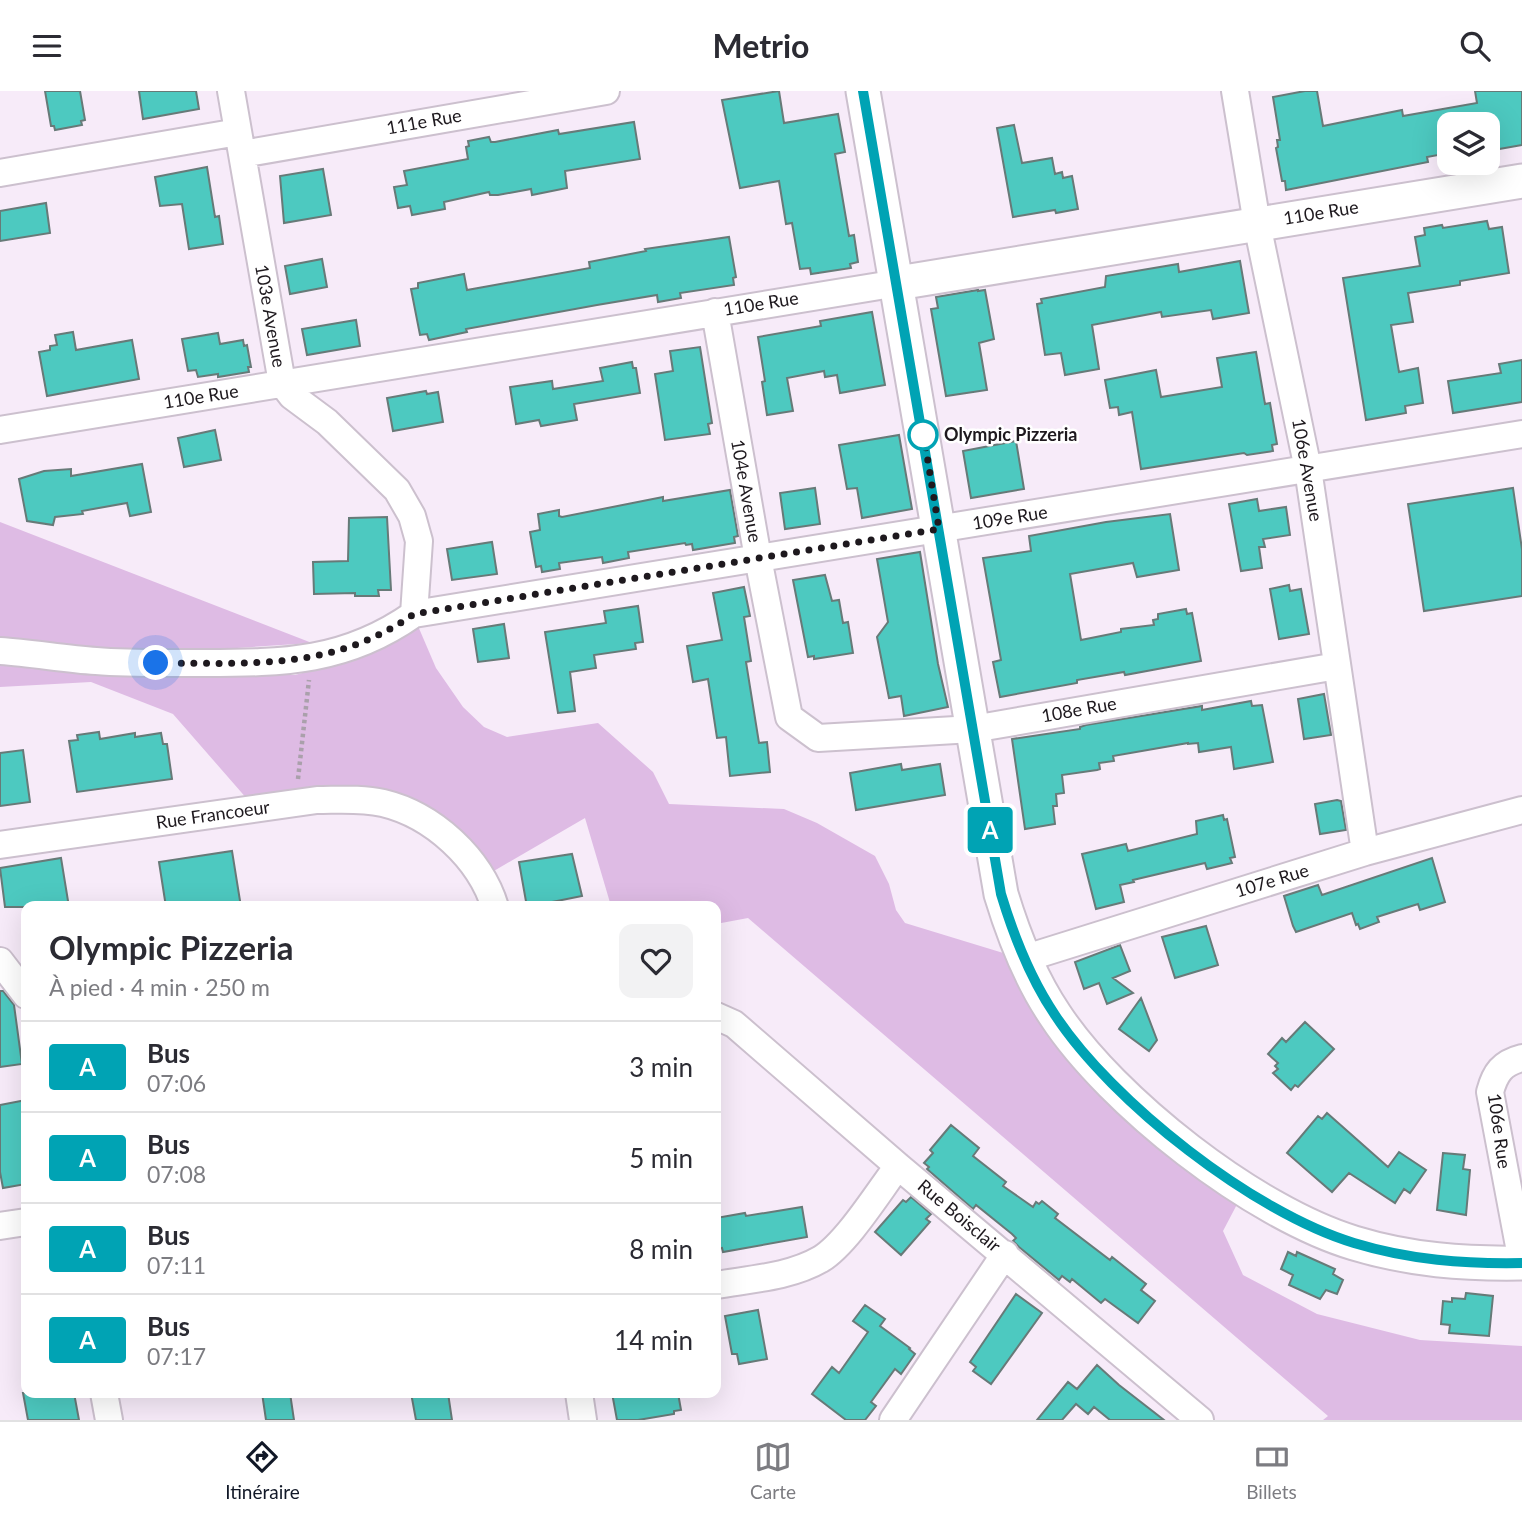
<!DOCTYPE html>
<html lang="fr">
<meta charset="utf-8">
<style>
body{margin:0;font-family:Lato,sans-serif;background:#f2f2f3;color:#2b2b33;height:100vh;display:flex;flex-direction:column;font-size:26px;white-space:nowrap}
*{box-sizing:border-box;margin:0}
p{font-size:23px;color:#7c7c81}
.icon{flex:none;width:38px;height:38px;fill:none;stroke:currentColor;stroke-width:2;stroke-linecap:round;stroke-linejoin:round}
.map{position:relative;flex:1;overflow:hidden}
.side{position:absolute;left:21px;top:810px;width:700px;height:497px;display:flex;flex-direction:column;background:#fff;border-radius:14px;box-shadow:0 7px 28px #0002}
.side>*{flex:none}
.badge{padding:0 14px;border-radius:5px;font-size:24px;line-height:46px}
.fabs{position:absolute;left:1437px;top:21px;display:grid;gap:14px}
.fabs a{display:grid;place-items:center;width:63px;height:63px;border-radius:14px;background:#fff;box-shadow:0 7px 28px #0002;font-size:35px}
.you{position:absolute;width:35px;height:35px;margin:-18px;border:5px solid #fff;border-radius:50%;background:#1a73e8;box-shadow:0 0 0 10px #1a73e833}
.map>.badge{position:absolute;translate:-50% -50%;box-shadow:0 0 0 4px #fff}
.round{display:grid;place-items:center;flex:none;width:74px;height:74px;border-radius:14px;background:#f2f2f3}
.overview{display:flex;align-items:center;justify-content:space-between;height:119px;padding:0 28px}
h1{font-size:33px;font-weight:700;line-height:52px}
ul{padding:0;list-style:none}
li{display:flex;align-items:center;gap:21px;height:91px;padding:0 28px;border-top:2px solid #e1e1e2}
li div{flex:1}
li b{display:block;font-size:26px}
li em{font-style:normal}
li .badge{min-width:77px;font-weight:700;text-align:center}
header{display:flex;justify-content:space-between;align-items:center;height:91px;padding:0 28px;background:#fff;font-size:32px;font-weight:700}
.dock{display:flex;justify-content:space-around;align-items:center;height:98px;border-top:2px solid #e1e1e2;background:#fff;font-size:19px;color:#7c7c81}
.dock a{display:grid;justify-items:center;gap:4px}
.dock .current{color:#111827}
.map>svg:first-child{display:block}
</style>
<header><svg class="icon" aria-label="menu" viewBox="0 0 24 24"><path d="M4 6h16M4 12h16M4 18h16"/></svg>Metrio<svg class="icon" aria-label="search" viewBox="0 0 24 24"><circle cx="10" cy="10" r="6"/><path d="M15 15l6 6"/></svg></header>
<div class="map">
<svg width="1522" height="1329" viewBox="0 0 1522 1329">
<rect width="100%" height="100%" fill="#f7ebf9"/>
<path fill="#debbe4" d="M0 431 312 552 222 558 103 562 0 554Z
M418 535 436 577 463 616 484 636 507 646 598 632 653 681 669 713 784 718 817 732 875 765 889 793 896 819 905 832 1023 868 1038 897 1244 1100 1223 1140 1243 1184 1317 1223 1420 1249 1522 1255V1329H1323L1328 1325 748 827 716 833V816L611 815 585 727 487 784 414 719 248 709 173 623 91 591 0 596V567L225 584H295L364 565Z"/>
<path fill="#4dc9c0" stroke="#677a78" stroke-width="2" d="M45 0H80L85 29 81 30 82 34 55 39 54 35H51Z
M139 0H196L199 18 143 28Z
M779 0 784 32 838 23 845 61 835 63 849 145 854 144 858 171 850 173 851 177 811 183 810 177 800 178 792 132 786 133 779 90 740 97 722 9Z
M1305 0H1317L1323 35 1402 19 1403 25 1477 12 1475 0H1522V54L1488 60V33H1449V62L1427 66 1428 71 1286 99 1285 90H1282L1276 57 1278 56 1277 49H1280L1273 6Z
M634 31 640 68 565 80 567 97 532 104 531 98 498 104H490L489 101 444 111 445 118 412 124 410 115 398 117 394 96 407 94 404 80 468 68 466 56 469 55 468 50 489 46 491 51H495L558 39 559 43Z
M1014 34 1022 72 1052 67 1055 83 1062 81 1063 87 1072 85 1078 118 1056 122 1055 119 1013 126 997 37Z
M207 76 215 126 219 125 223 153 189 158 182 113 160 115 155 86Z
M323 78 331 124 284 132 280 85Z
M46 112 50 142 0 150V120Z
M1487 130 1489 138 1502 136 1509 182 1460 190V194L1408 202 1413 231 1391 234 1399 281 1418 277 1423 312 1405 315 1406 322 1366 329 1343 187 1420 175 1415 146 1425 144 1424 137 1442 134 1443 137Z
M729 146 736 186 733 187 734 194 680 202 681 207 658 211 657 204 597 214 466 238 467 241 429 249 427 243 420 244 411 198 418 197V192L464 183 467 199 590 177 589 171 646 160 645 158Z
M322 168 327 196 290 203 285 175Z
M1240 170 1249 222 1213 228 1211 219 1162 226 1161 221 1092 234 1099 278 1065 284 1061 262 1045 264 1037 213 1042 212 1041 208 1105 196 1106 185 1178 173 1179 181Z
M978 199V200L985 199 994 248 979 252 987 299 946 305 931 218 938 217 936 206Z
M872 221 885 294 840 302 837 284 825 286 824 280 787 287 793 320 767 324 762 291 765 290 758 246 821 235 820 230Z
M356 229 360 255 307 264 302 238Z
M73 241 76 259 132 249 139 288 47 305 39 261 50 259V255L57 254 55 244Z
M218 242 220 253 243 249 244 255 247 254 251 276H248L249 281 218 286V283L198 286 196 279 188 280 182 248Z
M700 256 712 332 708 333 710 343 665 349 655 283 673 280 670 260Z
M1256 261 1265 313 1270 312 1277 353 1272 354 1273 360 1247 364 1244 362 1141 378 1132 321 1119 324 1118 316 1110 317 1105 289 1156 279 1161 306 1222 296 1217 267Z
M1522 269V311L1453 322 1448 290 1501 282 1499 273Z
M632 271 633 277H636L640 302 574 313 577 329 541 335 539 329 516 333 510 296 552 290 553 298 603 290 600 277Z
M426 300 427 303 438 301 443 331 393 340 387 307Z
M215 339 221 369 184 376 178 347Z
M899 344 912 418 862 427 857 397 847 398 839 354Z
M1016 350 1024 398 971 407 963 360Z
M142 373 151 421 130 425 127 412 82 420 83 423 55 426 53 434 27 430 19 388 44 380 71 378V385Z
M815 397 820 433 785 438 780 402Z
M1513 397 1522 458V505L1424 520 1408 413Z
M730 399 738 445 734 446 735 452 693 459 692 453 686 454 685 452 628 461 629 467 603 472 602 466 559 472 560 478 542 481 541 475 536 476 530 441 540 439 538 423 559 419V425L562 426 663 406V410Z
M1257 408 1259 420 1286 416 1290 444 1263 448 1265 456H1259L1262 477 1241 480 1229 413Z
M1170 423 1179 479 1137 486 1133 472 1070 483 1081 549 1121 541V538L1154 534 1153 529 1158 528V523L1186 518 1187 523 1192 522 1201 570 1125 584 1124 581 1077 589V592L1000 606 993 571 1001 569 983 467 1031 460 1029 445 1106 431Z
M387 426 391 499H378L379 505H355V502L314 503 313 471 348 470 349 427Z
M492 451 497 483 452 489 447 458Z
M920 461 938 573 948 616 904 625 901 605 889 607 877 546 888 531 877 468Z
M825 484 832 510 839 509 843 532 848 531 853 562 814 568V565L808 566 793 489Z
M1289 494 1290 500 1301 498 1309 543 1279 548 1270 498Z
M744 496 750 525 744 526 751 570 746 571 759 652 767 651 770 681 730 685 726 646 717 647 708 588 693 591 687 555 722 549 713 502Z
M638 515 643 551 635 552 636 558 594 564 596 577 570 581 575 620 558 622 545 541 606 532 604 520Z
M504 533 509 567 478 571 473 538Z
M1324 603 1331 644 1304 648 1298 608Z
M1251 610 1252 615 1262 614 1273 671 1234 678 1231 656 1199 661 1198 652 1188 653V652L1113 665 1114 670 1099 672 1100 678 1097 679 1062 684 1064 702 1056 703 1057 715H1053L1055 733 1025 738 1012 648 1080 638V636L1086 634 1202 615V619Z
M99 641 100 648 135 642V646L161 642 163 653H167L172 688 77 701 69 650 78 649 77 644Z
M23 659 30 711 0 715V662Z
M901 673 902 679 940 673 945 704 856 719 850 682Z
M1337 709 1341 710 1346 739 1320 743 1315 713Z
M1223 724 1224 729 1227 728 1235 766 1230 767 1232 772 1207 778 1205 772 1133 789 1134 791 1120 794 1124 811 1096 818 1082 763 1126 753 1128 760 1197 743 1196 730Z
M232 760 241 816H166L159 771Z
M572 763 582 805 527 816 519 771Z
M61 767 69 816H5L0 777Z
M1432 767 1445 811 1420 819 1418 813 1377 826 1379 831 1360 838 1358 833 1356 834 1352 822 1296 841 1293 835 1284 805 1318 794 1322 804Z
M1206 835 1218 874 1175 887 1162 846Z
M1120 854 1130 880 1113 887 1133 902 1107 913 1099 892 1084 898 1075 871Z
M0 900H3L14 914 22 973 0 976Z
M1141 907 1157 949 1149 960 1119 938Z
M1305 931 1334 958 1298 996 1295 994 1291 999 1273 982 1278 978 1275 975 1278 972 1268 963 1282 947 1286 951Z
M26 1009V1093L3 1097 0 1081V1014Z
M1327 1022 1388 1076 1399 1061 1426 1079 1410 1102 1404 1098 1395 1112 1349 1082 1332 1101 1287 1062 1318 1025 1322 1028Z
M951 1034 979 1057 973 1065 1006 1091 1003 1095 1033 1116 1036 1111 1039 1113 1042 1110 1058 1123 1055 1127 1110 1169 1112 1166 1146 1193 1141 1199 1155 1210 1138 1232 1105 1208 1101 1212 1072 1188 1070 1191 1062 1185 1059 1189 1019 1156 1013 1150 1016 1147 1012 1143 976 1114 973 1118 927 1078 929 1076 924 1072 933 1062 930 1059Z
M1443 1062 1465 1064 1463 1078 1470 1079 1466 1124 1437 1119Z
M911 1106 931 1123 926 1128 930 1131 901 1164 875 1141 903 1109 906 1111Z
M802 1116 807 1146 723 1161 722 1157 716 1158V1127L745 1122 746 1125Z
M1288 1161 1296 1165 1297 1161 1335 1178 1333 1183 1343 1189 1337 1203 1326 1199 1320 1208 1289 1194 1293 1184 1281 1178Z
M1466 1202 1493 1205 1489 1245 1449 1242 1450 1234 1441 1233 1443 1210 1452 1211V1207L1465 1208Z
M1016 1203 1042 1222 991 1293 973 1280 976 1276 970 1271Z
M865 1214 885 1228 880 1235 910 1257 909 1258 915 1263 901 1283 895 1278 871 1311 876 1315 865 1329H846L812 1303 832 1276 839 1282 868 1241 853 1230Z
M758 1219 767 1268 739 1273 737 1263H732L725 1225Z
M1097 1274 1119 1294 1164 1329H1110L1094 1316 1088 1323 1076 1313 1062 1329H1037L1068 1291 1077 1298Z
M23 1302H74L79 1329H28Z
M262 1302H290L294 1329H266Z
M411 1302H448L452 1329H416Z
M612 1302H678L681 1319 674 1320V1323L638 1329H617Z"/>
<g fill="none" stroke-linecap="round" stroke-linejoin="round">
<g stroke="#ccc0ce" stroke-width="30">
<path id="minor" d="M231 0 282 292 292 305 327 331 397 399 412 425 419 450 414 523
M1235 0 1257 133 1308 378 1365 761
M242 63 606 0
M0 82 238 41
M715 221 758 467 789 626 818 647 973 638 1337 575
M0 339 898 192
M0 560C32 562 64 568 96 570 132 573 168 572 204 572 284 572 346 571 414 523L1522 343
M0 754 317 709C338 709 361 707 383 712 433 724 480 767 495 816
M1023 868 1365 761 1522 719
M0 870 26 904
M716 925 734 933 898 1075 1200 1329
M1522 967C1502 972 1495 982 1490 1001L1522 1171
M0 1135 26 1131
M716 1194C751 1188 790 1186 821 1168 847 1152 879 1100 898 1075
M104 1302 109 1329
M579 1302 583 1329
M893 1329 1005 1163"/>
</g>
<g stroke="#ccc0ce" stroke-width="37">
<path id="tertiary" d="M863 0 1001 803C1014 846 1030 887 1055 924 1112 1011 1254 1122 1354 1152 1410 1169 1464 1173 1522 1172
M898 192 1522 90"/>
</g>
<path stroke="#aaa0ab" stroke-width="4.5" stroke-dasharray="3.5 3.5" stroke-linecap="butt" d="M298 688 309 589"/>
<use href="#minor" stroke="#fff" stroke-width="26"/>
<use href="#tertiary" stroke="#fff" stroke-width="33"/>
</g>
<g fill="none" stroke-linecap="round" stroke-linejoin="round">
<g stroke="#fff" stroke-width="16">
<path id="line" d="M863 0 1001 803C1014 846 1030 887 1055 924 1112 1011 1254 1122 1354 1152 1410 1169 1464 1173 1522 1172"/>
</g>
<use href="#line" stroke="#00a3b4" stroke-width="10"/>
<path stroke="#1e191e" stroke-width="7" stroke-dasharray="0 12.6" d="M156 572C252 572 332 580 414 523L939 438 923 340V344"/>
</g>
<circle fill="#fff" stroke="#00a3b4" stroke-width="3.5" cx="923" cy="344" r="14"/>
<g text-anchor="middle" stroke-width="5" stroke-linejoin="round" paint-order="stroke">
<g font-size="18" fill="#1e191e" stroke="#fff">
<text transform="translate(424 31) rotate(-10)" y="6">111e Rue</text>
<text transform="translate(1321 122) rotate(-9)" y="6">110e Rue</text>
<text transform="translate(761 213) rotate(-9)" y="6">110e Rue</text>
<text transform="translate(270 225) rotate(80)" y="6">103e Avenue</text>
<text transform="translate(201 306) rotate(-9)" y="6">110e Rue</text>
<text transform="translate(1307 379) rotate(80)" y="6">106e Avenue</text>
<text transform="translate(746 400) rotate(80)" y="6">104e Avenue</text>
<text transform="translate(1010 427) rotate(-9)" y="6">109e Rue</text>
<text transform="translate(1079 619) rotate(-10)" y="6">108e Rue</text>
<text transform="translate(213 724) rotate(-8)" y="6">Rue Francoeur</text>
<text transform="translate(1272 790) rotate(-17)" y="6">107e Rue</text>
<text transform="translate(1499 1040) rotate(82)" y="6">106e Rue</text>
<text transform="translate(959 1125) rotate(40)" y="6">Rue Boisclair</text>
</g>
<g font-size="18" font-weight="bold" fill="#1e191e" stroke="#fff" text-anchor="start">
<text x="944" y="350">Olympic Pizzeria</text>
</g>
</g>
</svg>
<div class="fabs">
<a><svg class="icon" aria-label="layers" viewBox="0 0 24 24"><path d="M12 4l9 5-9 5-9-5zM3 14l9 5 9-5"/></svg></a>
</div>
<div class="you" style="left:156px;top:572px"></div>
<b class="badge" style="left:990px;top:739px;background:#00a3b4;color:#fff">A</b>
<section class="side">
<div class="overview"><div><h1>Olympic Pizzeria</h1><p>À pied · 4 min · 250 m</p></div><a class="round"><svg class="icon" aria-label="heart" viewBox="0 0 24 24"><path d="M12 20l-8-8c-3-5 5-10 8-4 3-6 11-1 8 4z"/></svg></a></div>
<ul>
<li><span class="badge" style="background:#00a3b4;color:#fff">A</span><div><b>Bus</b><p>07:06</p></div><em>3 min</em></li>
<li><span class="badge" style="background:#00a3b4;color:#fff">A</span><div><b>Bus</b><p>07:08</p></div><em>5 min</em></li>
<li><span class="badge" style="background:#00a3b4;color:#fff">A</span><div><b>Bus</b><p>07:11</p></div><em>8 min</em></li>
<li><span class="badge" style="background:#00a3b4;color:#fff">A</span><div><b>Bus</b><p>07:17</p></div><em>14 min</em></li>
</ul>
</section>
</div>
<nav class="dock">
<a class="current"><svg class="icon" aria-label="directions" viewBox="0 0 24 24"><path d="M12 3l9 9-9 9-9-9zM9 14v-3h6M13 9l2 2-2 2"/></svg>Itinéraire</a>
<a><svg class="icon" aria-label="map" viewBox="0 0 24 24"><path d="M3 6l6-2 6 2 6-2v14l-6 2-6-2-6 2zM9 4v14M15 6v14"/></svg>Carte</a>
<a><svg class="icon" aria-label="tickets" viewBox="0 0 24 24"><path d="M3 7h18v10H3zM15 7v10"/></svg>Billets</a>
</nav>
